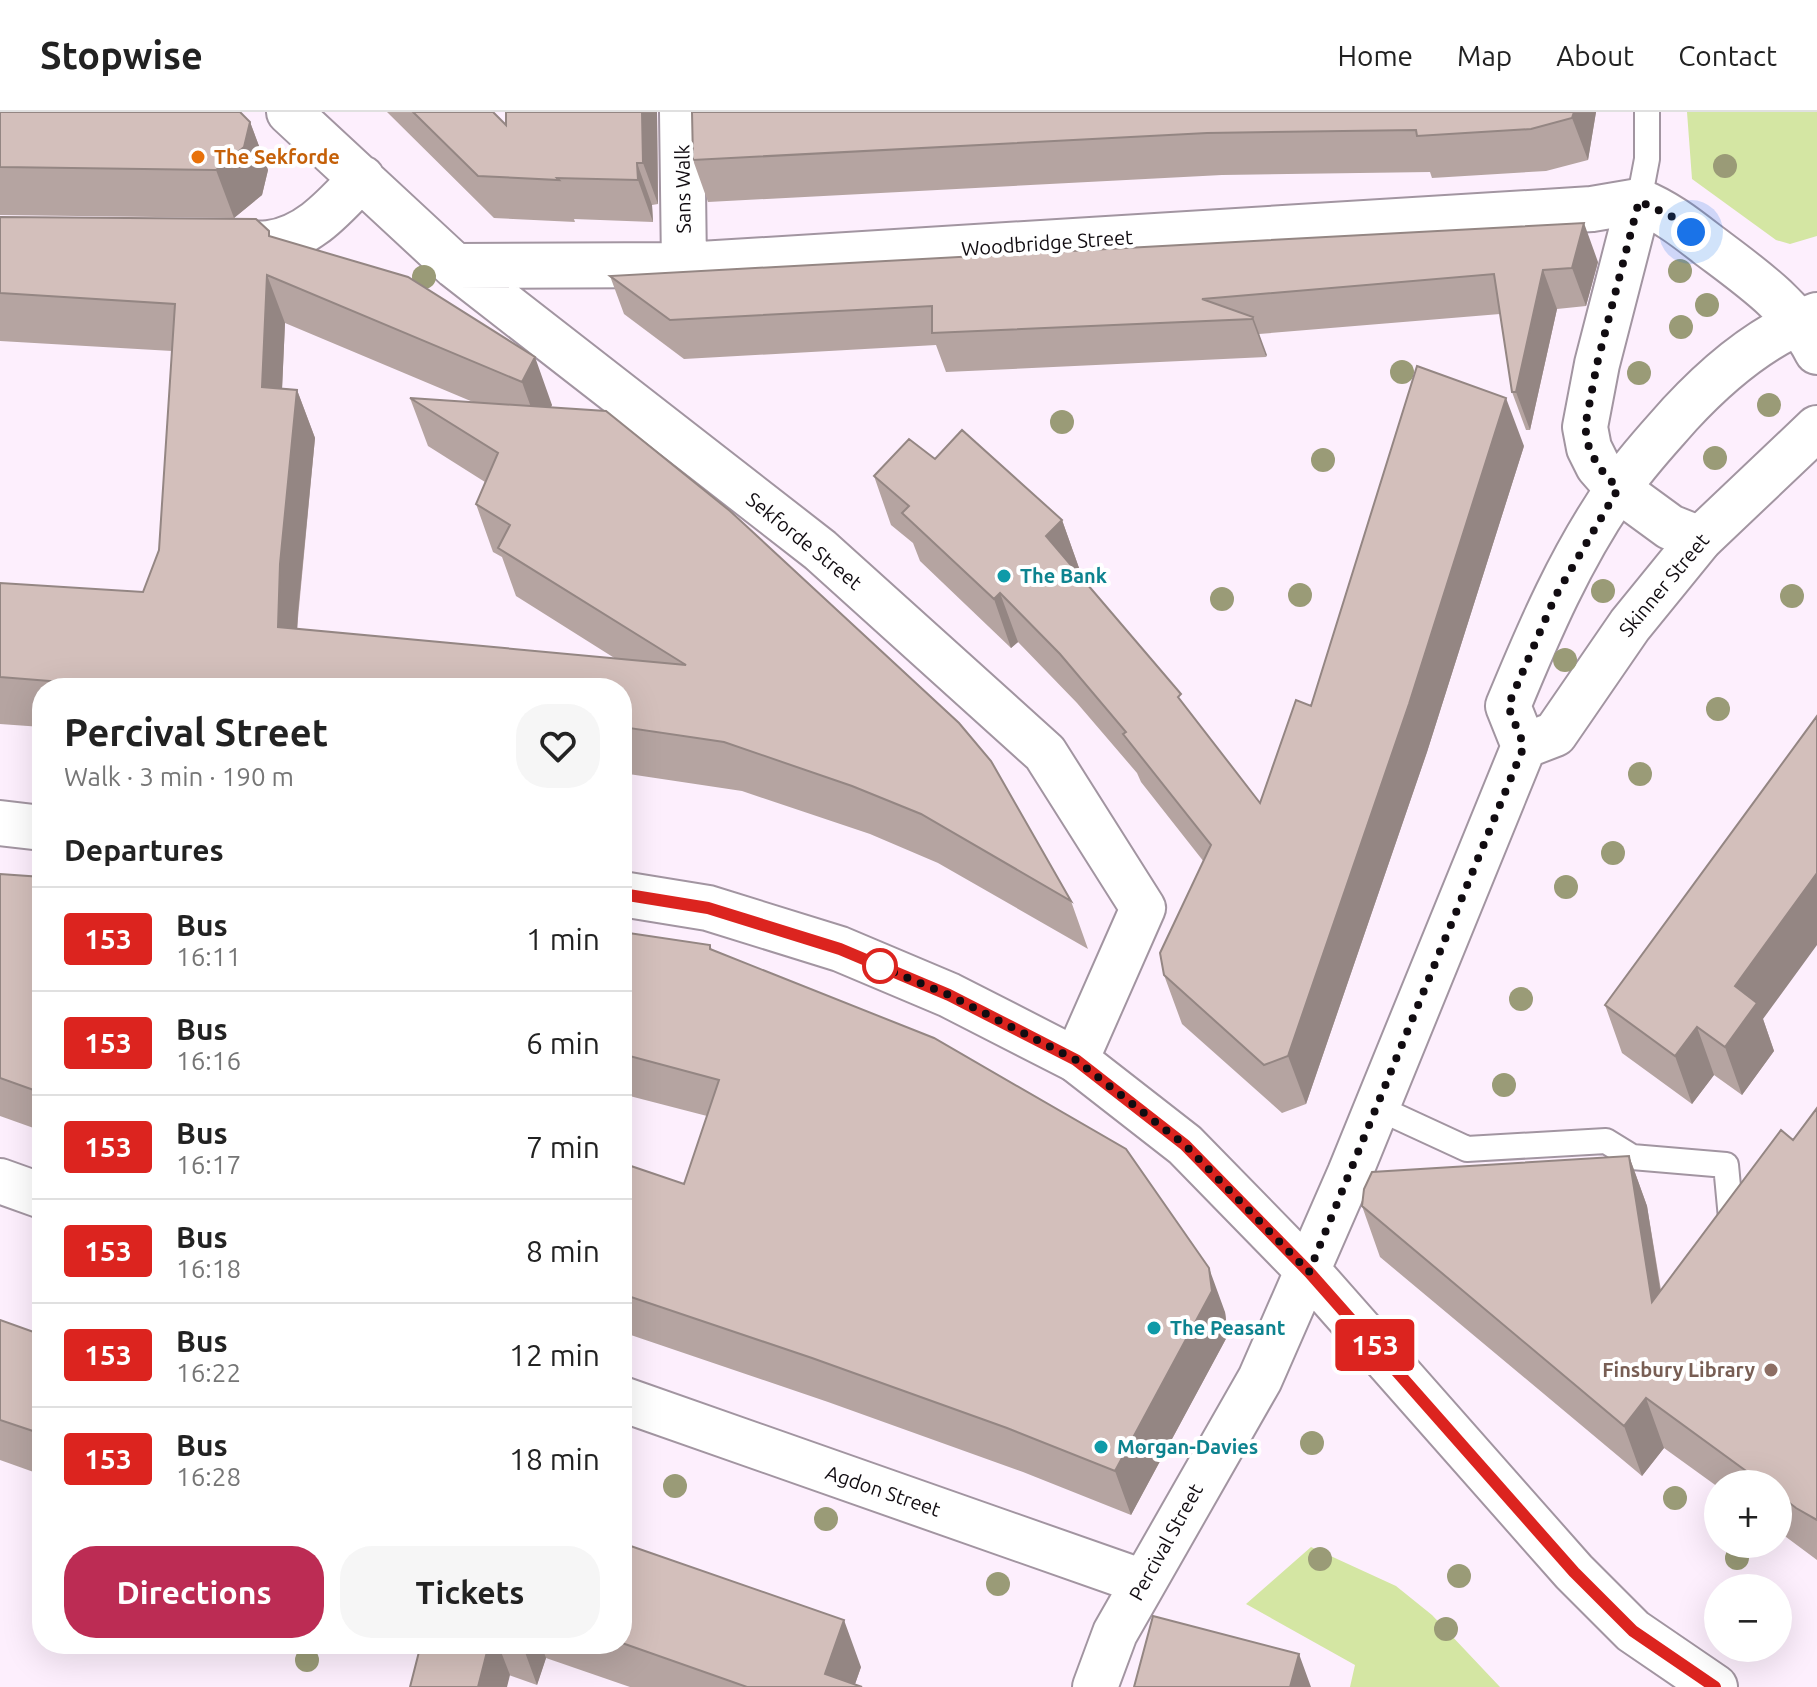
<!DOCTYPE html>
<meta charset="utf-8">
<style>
body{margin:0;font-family:Ubuntu,sans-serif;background:#f6f6f6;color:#222;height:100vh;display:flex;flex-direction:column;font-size:30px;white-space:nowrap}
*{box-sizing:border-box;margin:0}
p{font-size:26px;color:#767676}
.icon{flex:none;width:44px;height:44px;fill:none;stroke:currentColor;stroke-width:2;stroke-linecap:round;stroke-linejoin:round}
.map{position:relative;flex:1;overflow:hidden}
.sheet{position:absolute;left:32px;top:566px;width:600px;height:976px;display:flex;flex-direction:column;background:#fff;border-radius:32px;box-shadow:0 8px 32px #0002}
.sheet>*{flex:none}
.badge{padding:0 16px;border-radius:6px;font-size:28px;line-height:52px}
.tools{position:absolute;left:1704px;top:1358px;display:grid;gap:16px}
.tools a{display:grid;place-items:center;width:88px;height:88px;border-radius:50%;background:#fff;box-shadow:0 8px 32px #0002;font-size:40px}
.you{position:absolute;width:40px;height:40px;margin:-20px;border:6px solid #fff;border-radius:50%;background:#1a73e8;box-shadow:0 0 0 12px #1a73e833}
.map>.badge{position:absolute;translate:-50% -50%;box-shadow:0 0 0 4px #fff}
h2{padding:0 32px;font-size:30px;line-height:72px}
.round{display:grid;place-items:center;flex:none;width:84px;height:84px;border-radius:32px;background:#f6f6f6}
.overview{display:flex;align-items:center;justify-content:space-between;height:136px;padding:0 32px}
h1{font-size:38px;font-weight:700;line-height:60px}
.primary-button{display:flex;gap:16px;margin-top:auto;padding:16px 32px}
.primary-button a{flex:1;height:92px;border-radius:32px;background:#bc2c54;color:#fff;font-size:32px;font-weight:700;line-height:92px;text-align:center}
.primary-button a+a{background:#f6f6f6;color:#222}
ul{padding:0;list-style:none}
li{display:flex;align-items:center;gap:24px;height:104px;padding:0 32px;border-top:2px solid #e0e0e0}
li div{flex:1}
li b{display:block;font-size:30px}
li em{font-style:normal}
li .badge{min-width:88px;font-weight:700;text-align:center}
header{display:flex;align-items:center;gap:48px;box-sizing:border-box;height:112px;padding:0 40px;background:#fff;border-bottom:2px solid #e0e0e0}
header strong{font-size:38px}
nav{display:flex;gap:44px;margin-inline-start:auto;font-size:28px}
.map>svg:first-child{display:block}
</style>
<header>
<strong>Stopwise</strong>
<nav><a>Home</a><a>Map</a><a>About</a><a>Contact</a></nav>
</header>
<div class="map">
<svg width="1817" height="1575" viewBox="0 0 1817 1575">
<rect width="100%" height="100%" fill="#fdeffd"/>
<path fill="#d4e6a3" d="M1687 0H1817V124L1790 132 1776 128 1692 67Z
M1311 1435 1396 1474 1432 1503 1500 1575H1350L1355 1553 1246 1492Z"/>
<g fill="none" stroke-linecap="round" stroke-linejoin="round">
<g stroke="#a295a1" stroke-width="28">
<path id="lane" d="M1639 89 1647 47V0
M1376 995 1467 1037 1606 1029 1632 1045 1726 1053 1732 1117"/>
</g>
<g stroke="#a295a1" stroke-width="48">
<path id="street" d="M289 0 455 154 820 438 1045 641 1143 796 1076 948
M682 0 684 153
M1639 89 1597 252 1585 315 1589 336 1598 354 1618 377 1670 415 1700 427
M1639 89C1666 100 1685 115 1707 132 1748 163 1794 194 1817 240
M224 130C239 130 255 133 269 131 309 126 336 93 362 66
M455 154 684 153 1592 97 1639 89
M0 1069 42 1084
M622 1287 1143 1470"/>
</g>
<g stroke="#a295a1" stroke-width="48">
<path id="secondary" d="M1524 634 1555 622 1630 513 1700 427 1817 316
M0 711 42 716
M622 782 708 796 840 837 949 883 1076 948 1185 1033 1309 1160 1574 1460 1633 1519 1715 1575
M1095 1575 1115 1521 1260 1267 1350 1061 1524 634 1508 594C1539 519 1571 444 1618 377 1636 350 1659 326 1680 302 1718 261 1763 222 1817 203"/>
</g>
<use href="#lane" stroke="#fff" stroke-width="24"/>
<use href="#street" stroke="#fff" stroke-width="44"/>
<use href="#secondary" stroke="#fff" stroke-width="44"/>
</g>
<g fill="#9a9b77">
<circle cx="1725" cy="54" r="12"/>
<circle cx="1680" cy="159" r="12"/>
<circle cx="424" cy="165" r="12"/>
<circle cx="1707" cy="193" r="12"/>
<circle cx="1681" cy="215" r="12"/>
<circle cx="1402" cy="260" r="12"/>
<circle cx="1639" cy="261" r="12"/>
<circle cx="1769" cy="293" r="12"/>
<circle cx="1062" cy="310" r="12"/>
<circle cx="1715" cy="346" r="12"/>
<circle cx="1323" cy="348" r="12"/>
<circle cx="1603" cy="479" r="12"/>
<circle cx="1300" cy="483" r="12"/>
<circle cx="1792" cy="484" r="12"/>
<circle cx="1222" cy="487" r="12"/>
<circle cx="1565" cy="548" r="12"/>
<circle cx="1718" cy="597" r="12"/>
<circle cx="1640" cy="662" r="12"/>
<circle cx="1613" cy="741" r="12"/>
<circle cx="1566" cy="775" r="12"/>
<circle cx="1521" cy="887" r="12"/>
<circle cx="1504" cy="973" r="12"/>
<circle cx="1312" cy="1331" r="12"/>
<circle cx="675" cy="1374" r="12"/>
<circle cx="1675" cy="1386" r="12"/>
<circle cx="826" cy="1407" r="12"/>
<circle cx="1737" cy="1446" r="12"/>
<circle cx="1320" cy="1447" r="12"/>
<circle cx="1459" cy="1464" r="12"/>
<circle cx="998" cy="1472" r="12"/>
<circle cx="1446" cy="1517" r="12"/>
<circle cx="307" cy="1548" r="12"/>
</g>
<path fill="#b5a4a1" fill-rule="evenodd" d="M0 0 250 10 268 58 262 83 234 106 0 103Z
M387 0H493L506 13 657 0 658 92 652 93 653 110 574 107 575 110 494 106Z
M1596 0 1588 48 1546 59 1432 66 1430 60 1222 63 708 90 693 48Z
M0 105 271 125 408 165 552 293 551 295 1071 789 1088 837 938 751 870 722 742 679 622 661V576H42V615L0 612V471L143 480 159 438 172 239 0 229ZM285 211 473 290 410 286 428 334 485 370 476 392 493 440 502 445 516 484 616 547 297 517 315 326 297 278 282 276Z
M1598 150 1586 194 1557 197 1530 318H1526L1512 280 1500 202 1259 222 1266 245 946 260 936 233 684 247 624 202 610 164Z
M1524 334 1427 640 1306 992 1282 1001 1182 912 1164 863 1204 750 1141 670 1137 661 1077 591 1018 530 1011 536 920 449 913 431 891 413 874 364 935 347 1062 408 1079 456 1076 460 1186 595 1260 691 1311 594Z
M0 762 42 765V1019L0 1004Z
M622 820 710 833 712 838 1225 1200 1228 1223 1131 1403 1023 1360 828 1290 622 1220V1051L684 1072 707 1004 622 982Z
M1605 893 1763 907 1774 939 1742 983 1714 963 1692 992 1622 941Z
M1817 996V1448L1778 1419V1372H1718V1375L1664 1336 1642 1364 1380 1145 1362 1094 1629 1044 1647 1094 1661 1178 1793 1028Z
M0 1208 42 1223V1363L0 1348Z
M421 1532H622L861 1555 855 1572 862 1575H630L546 1546 537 1573Z"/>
<path fill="#948683" d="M642 0H657L658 92 643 51Z
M1574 0H1596L1588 48 1572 6Z
M250 10 268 58 262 83 234 106 216 58Z
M637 51 652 93 653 110 638 68Z
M1584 111 1598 150 1586 194 1572 156Z
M1543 158 1557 197 1530 318 1516 280Z
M267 163 285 211 280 323 262 275Z
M1253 205 1267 243 1266 245 1252 207Z
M535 245 552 293 539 318 522 270Z
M297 278 315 326 298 500 295 563 278 515 280 452Z
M1506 286 1524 334 1427 640 1306 992 1288 944Z
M1062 408 1079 456 1064 473 1046 424Z
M1000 481 1018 530 1011 536 994 487Z
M1817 761V833L1763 907 1774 939 1742 983 1725 935 1735 874Z
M1697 915 1714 963 1692 992 1675 944Z
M1629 1044 1647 1094 1670 1240 1652 1190Z
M1209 1156 1225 1200 1228 1223 1131 1403 1115 1359Z
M1646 1286 1664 1336 1642 1364 1624 1314Z
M844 1508 861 1555 854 1575 825 1562Z
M489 1532H498L510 1563 507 1575H478Z
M522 1532H541L546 1546 537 1573Z
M1299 1542 1311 1575H1290Z"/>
<path fill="#d3bfbb" stroke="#948683" stroke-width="2" d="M0 0H240L250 10 244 35 216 58 0 55Z
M413 0H493L506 13V0H642L643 51H637L638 68 557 66 559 68 478 64Z
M692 0H1574L1572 6 1531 17 1417 24 1416 18 1207 21 693 48Z
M0 105 256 107 269 119V124L408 165 535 245 522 270 267 163 262 275 297 278 280 452 278 515 686 553 498 436 510 413 476 392 498 341 410 286 606 299 730 399 959 611 991 649 1071 789 921 702 852 674 724 630 622 615V576H137L0 565V471L143 480 159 438 175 192 0 181Z
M1584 111 1572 156 1543 158 1516 280H1512L1494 162 1202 187 1253 205 1252 207 932 221V194L670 208 610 164Z
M1417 254 1506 286 1409 592 1288 944 1264 953 1164 863 1160 841 1211 733 1123 622 1126 620 1060 542 1000 481 994 487 902 401 909 394 874 364 909 327 935 347 962 318 1062 408 1046 424 1181 582 1178 585 1260 691 1296 588 1311 594Z
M1817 604V761L1735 874 1757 891 1725 935 1697 915 1675 944 1605 893Z
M0 762 42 765V981L0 966Z
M622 820 710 833V837L934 926 1126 1037 1209 1156 1212 1179 1115 1359 1007 1316 812 1246 622 1182V1051L684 1072 719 968 622 942Z
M1817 996V1408L1796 1396 1778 1382V1372H1764L1646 1286 1624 1314 1362 1094 1364 1077 1372 1060 1629 1044 1652 1190 1781 1018 1793 1028Z
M0 1208 42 1223V1322L0 1308Z
M622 1431 844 1508 825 1562 862 1575H747L622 1531Z
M1153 1504 1299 1542 1290 1575H1134Z
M421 1532H489L478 1575H410Z"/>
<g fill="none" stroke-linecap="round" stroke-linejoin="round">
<g stroke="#fff" stroke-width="18">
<path id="line" d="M622 782 708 796 840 837 949 883 1076 948 1185 1033 1309 1160 1574 1460 1633 1519 1715 1575"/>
</g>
<use href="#line" stroke="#dc241f" stroke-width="12"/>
<path stroke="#110c11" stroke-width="8" stroke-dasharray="0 14.4" d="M880 854 867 849 949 883 1076 948 1185 1033 1309 1160 1524 634 1508 594 1555 485 1618 377 1598 354 1589 336 1585 315 1597 252 1639 89 1671 104 1691 120"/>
</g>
<circle fill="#e8710a" stroke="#fff" stroke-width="3" cx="198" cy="45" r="8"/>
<g fill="#0f9aa8" stroke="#fff" stroke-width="3">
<circle cx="1004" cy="464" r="8"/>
<circle cx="1154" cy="1216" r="8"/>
<circle cx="1101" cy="1335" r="8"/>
</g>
<circle fill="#fff" stroke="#dc241f" stroke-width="4" cx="880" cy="854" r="16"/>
<circle fill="#8d6e63" stroke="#fff" stroke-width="3" cx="1771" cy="1258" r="8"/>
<g text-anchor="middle" stroke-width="8" stroke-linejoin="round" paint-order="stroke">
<g font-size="20" font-weight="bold" fill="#c56008" stroke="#fff" text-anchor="start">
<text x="214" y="52">The Sekforde</text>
</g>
<g font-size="20" fill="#110c11" stroke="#fff">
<text transform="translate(683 77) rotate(-91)" y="7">Sans Walk</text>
<text transform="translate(1047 131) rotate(-4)" y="7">Woodbridge Street</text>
<text transform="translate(804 429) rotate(39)" y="7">Sekforde Street</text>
<text transform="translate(1664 473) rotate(-50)" y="7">Skinner Street</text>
<text transform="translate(883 1379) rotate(19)" y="7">Agdon Street</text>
<text transform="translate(1166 1430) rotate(-61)" y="7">Percival Street</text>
</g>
<g font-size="20" font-weight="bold" fill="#0d838f" stroke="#fff" text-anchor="start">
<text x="1020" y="471">The Bank</text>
<text x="1170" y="1223">The Peasant</text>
<text x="1117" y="1342">Morgan-Davies</text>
</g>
<g font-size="20" font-weight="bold" fill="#785e54" stroke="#fff" text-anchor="end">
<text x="1755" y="1265">Finsbury Library</text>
</g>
</g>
</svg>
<div class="tools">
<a>+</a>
<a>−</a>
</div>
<div class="you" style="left:1691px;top:120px"></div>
<b class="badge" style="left:1375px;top:1233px;background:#dc241f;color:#fff">153</b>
<section class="sheet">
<div class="overview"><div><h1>Percival Street</h1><p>Walk · 3 min · 190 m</p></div><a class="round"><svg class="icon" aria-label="heart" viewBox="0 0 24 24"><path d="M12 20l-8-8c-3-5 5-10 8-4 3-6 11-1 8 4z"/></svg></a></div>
<h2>Departures</h2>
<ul>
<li><span class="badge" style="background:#dc241f;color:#fff">153</span><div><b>Bus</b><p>16:11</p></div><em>1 min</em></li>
<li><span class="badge" style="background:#dc241f;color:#fff">153</span><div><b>Bus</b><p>16:16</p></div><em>6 min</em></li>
<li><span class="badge" style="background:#dc241f;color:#fff">153</span><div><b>Bus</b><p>16:17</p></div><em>7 min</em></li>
<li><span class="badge" style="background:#dc241f;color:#fff">153</span><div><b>Bus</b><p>16:18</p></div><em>8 min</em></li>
<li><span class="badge" style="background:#dc241f;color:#fff">153</span><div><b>Bus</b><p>16:22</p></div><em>12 min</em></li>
<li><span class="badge" style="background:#dc241f;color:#fff">153</span><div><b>Bus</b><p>16:28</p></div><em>18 min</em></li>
</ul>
<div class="primary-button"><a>Directions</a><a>Tickets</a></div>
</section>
</div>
